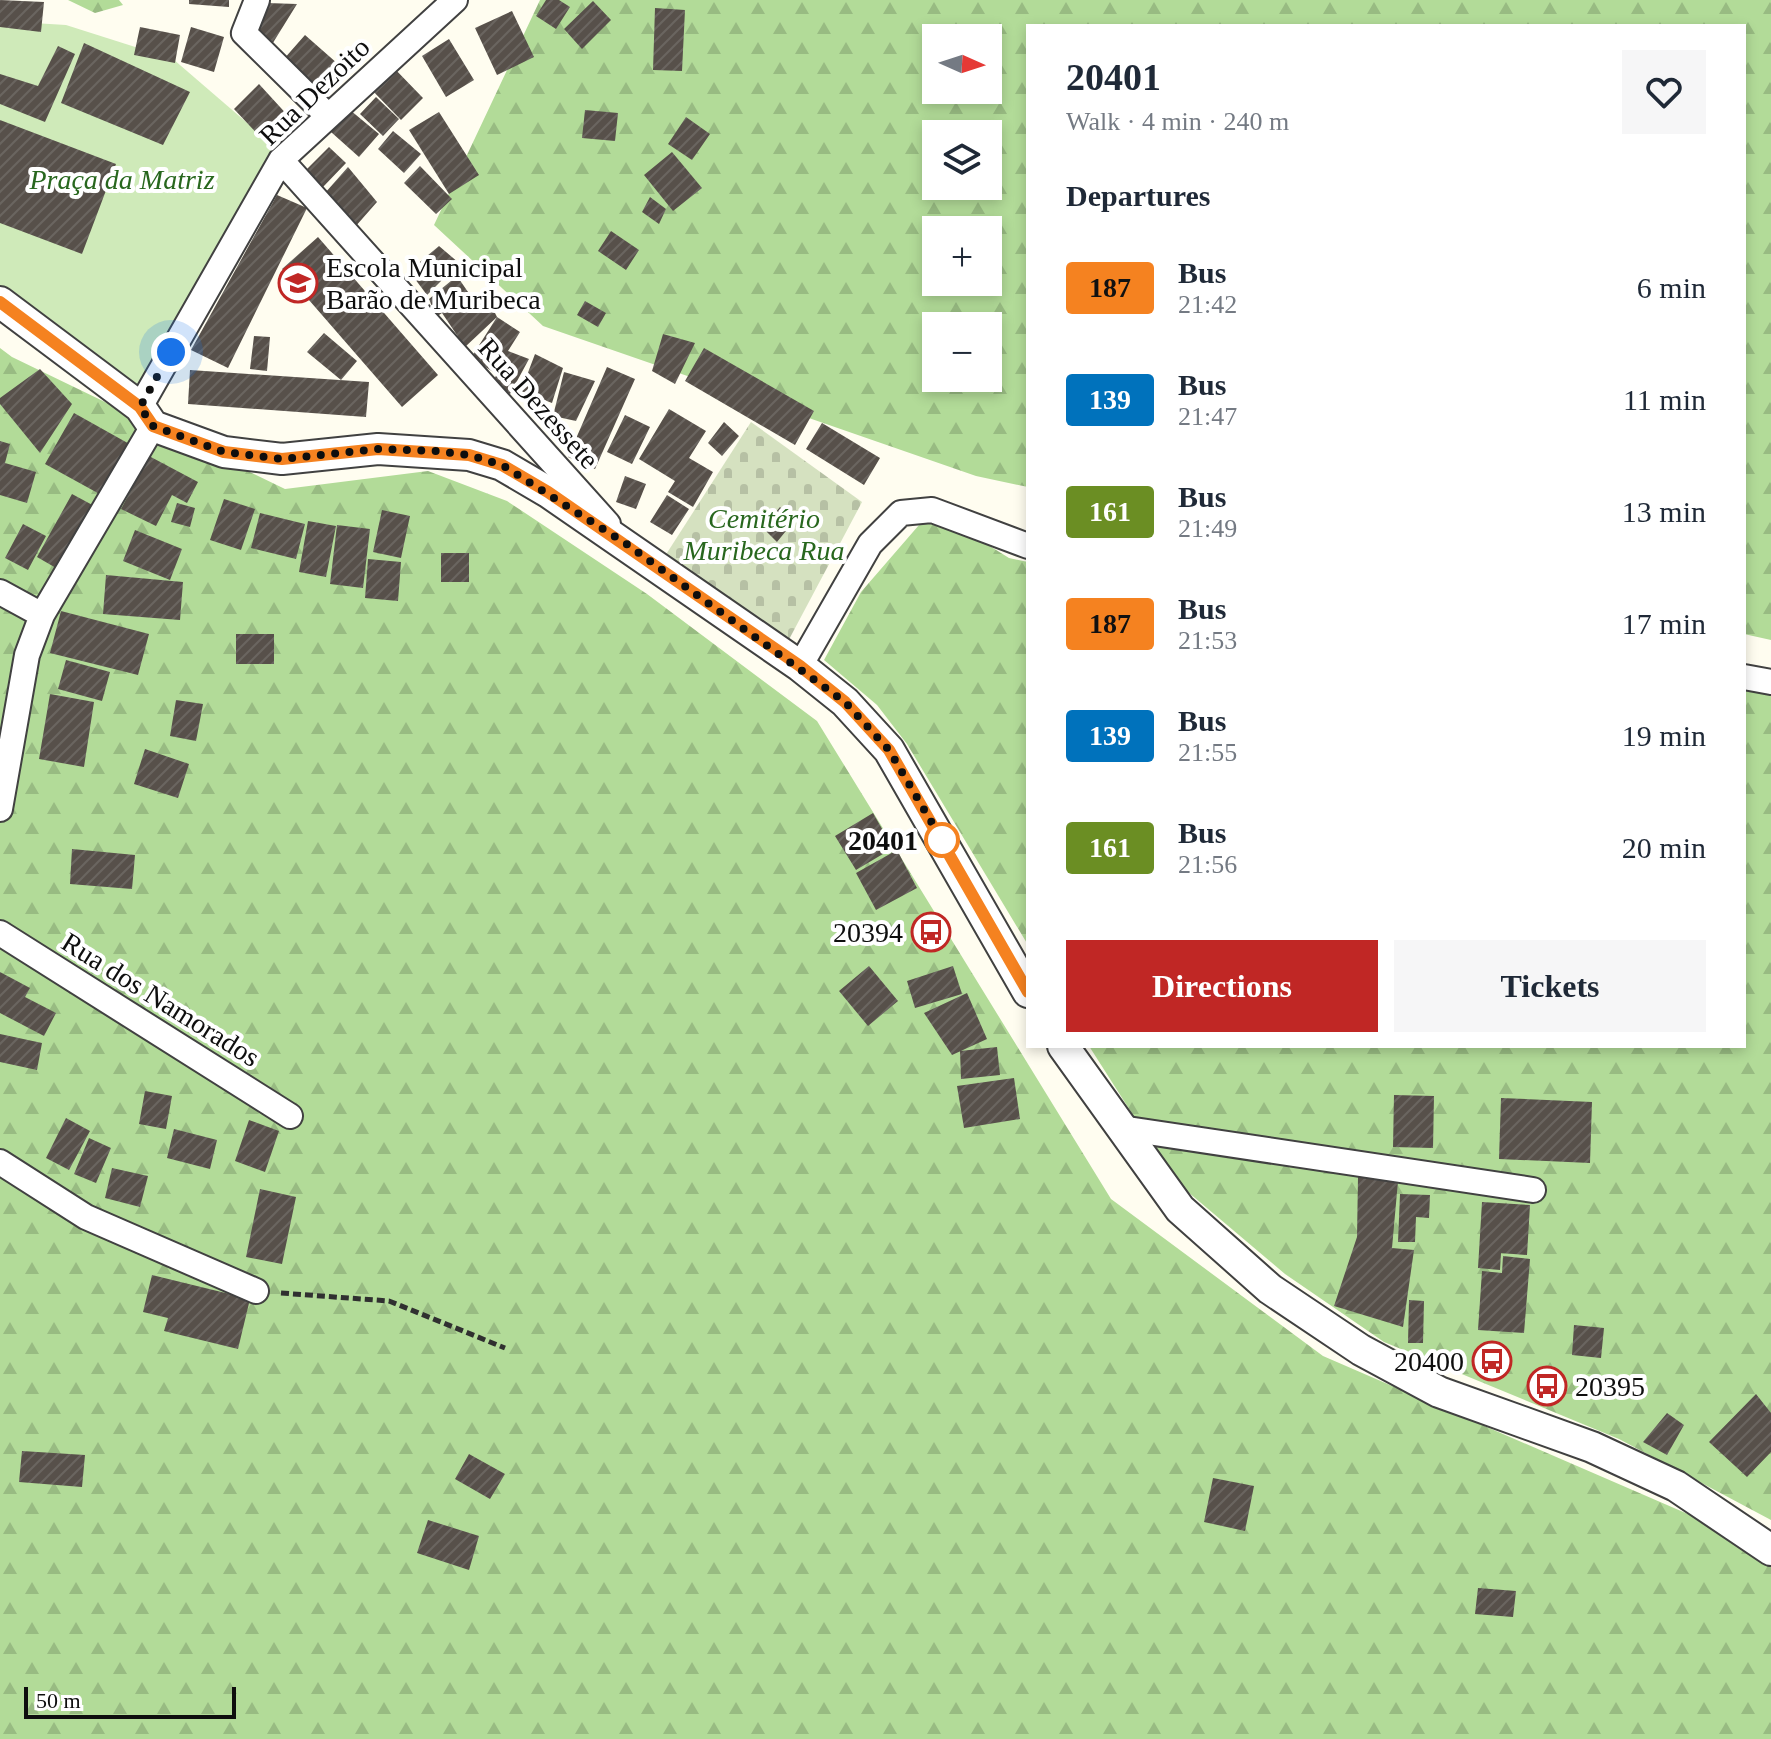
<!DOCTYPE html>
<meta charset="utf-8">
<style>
body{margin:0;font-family:Georgia,serif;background:#f6f6f7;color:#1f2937;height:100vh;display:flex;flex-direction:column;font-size:30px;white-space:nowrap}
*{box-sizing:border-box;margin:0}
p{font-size:26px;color:#747a83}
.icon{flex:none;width:44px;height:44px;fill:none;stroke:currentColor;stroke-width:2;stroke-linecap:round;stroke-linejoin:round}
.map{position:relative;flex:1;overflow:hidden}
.sheet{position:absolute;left:1026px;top:24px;width:720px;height:1024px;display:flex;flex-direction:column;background:#fff;border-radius:0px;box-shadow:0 4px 12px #0003}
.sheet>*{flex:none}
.badge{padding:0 16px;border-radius:6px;font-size:28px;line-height:52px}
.needle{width:52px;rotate:93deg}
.controls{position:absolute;left:922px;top:24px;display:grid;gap:16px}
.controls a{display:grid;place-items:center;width:80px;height:80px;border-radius:0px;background:#fff;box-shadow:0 4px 12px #0003;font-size:40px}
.scale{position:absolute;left:24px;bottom:20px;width:212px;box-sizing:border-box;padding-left:8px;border:4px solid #0e0e0e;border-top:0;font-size:22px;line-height:28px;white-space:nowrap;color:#0e0e0e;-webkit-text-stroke:6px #fff;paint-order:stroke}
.you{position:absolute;width:40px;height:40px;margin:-20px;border:6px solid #fff;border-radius:50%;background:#1a73e8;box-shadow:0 0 0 12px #1a73e833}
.map>.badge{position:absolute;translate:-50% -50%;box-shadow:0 0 0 4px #fff}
h2{padding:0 40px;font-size:30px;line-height:72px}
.round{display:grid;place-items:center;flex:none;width:84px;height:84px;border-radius:0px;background:#f6f6f7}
.overview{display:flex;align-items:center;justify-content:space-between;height:136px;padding:0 40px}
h1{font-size:38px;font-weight:700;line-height:60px}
.action{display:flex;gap:16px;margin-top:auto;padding:16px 40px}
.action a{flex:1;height:92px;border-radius:0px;background:#c02725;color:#fff;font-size:32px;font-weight:700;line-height:92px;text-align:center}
.action a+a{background:#f6f6f7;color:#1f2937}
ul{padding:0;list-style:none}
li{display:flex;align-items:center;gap:24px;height:112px;padding:0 40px}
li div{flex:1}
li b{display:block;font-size:30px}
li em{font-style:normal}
li .badge{min-width:88px;font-weight:700;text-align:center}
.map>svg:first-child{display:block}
</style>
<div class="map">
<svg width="1771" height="1739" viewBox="0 0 1771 1739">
<defs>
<pattern id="forest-firs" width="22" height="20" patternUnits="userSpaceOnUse" patternTransform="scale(2)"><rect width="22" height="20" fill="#b2db98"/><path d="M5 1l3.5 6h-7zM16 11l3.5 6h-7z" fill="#98bb82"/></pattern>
<pattern id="cemetery-stones" width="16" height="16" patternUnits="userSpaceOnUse" patternTransform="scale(2)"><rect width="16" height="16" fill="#d5e1c0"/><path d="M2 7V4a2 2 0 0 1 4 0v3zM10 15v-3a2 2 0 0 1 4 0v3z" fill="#b6c0a4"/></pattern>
<pattern id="building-hatch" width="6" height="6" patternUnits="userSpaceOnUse" patternTransform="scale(2)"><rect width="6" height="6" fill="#57504a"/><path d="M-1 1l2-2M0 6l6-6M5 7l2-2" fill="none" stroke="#6a6560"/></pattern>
</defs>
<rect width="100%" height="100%" fill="#fffdf0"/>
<path fill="url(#forest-firs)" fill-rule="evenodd" d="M68 0H119L123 5 95 13Z
M540 0H1771V640L1744 634V26H1028V487L976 476 543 326 434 225ZM936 38H988V90H936ZM936 134H988V186H936ZM936 230H988V282H936ZM936 326H988V378H936Z
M0 348 12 357 285 489 428 471 507 501 647 594 817 721 1111 1199 1323 1356 1771 1550V1739H0Z
M932 510 1009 558 1028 562V945L907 744 877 705 824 660 861 592Z
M1744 689 1771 694V1520L1619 1439 1384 1342 1285 1274 1175 1181 1089 1046H1744Z"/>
<path fill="url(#cemetery-stones)" d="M751 422 862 502 785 647 665 556Z"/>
<path fill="#cfeab9" d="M0 21 66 25 173 59 282 153 139 385 79 354 0 285Z"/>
<path fill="url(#building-hatch)" d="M0 0 44 2 41 32 0 27Z
M189 0H229V7L189 4Z
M546 0H559L570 7 556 29 536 16Z
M593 1 611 20 582 49 564 29Z
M267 3 297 4 271 46 253 35Z
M655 8 685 10 682 71 653 70Z
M512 11 534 57 497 75 475 28Z
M140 27 180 35 175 63 134 55Z
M191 27 224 37 214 72 181 62Z
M305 35 338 64 316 89 283 60Z
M449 39 474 80 446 97 422 56Z
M84 43 190 92 163 145 61 103Z
M58 46 75 54 45 122 0 104V74L38 86Z
M391 65 423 98 401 120 369 87Z
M259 84 291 119 266 143 234 109Z
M376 97 399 119 383 136 360 114Z
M350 110 379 134 359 157 331 132Z
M585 110 618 113 615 141 582 138Z
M439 112 479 175 449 194 409 130Z
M686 117 710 134 692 160 668 144Z
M0 120 116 164 82 254 0 223Z
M393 131 421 154 404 173 378 149Z
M329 147 346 163 323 187 306 170Z
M672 152 702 188 673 211 644 175Z
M420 166 452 199 436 214 404 183Z
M348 167 377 202 355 227 325 193Z
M277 195 307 208 228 368 191 350Z
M650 197 666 209 659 224 642 212Z
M611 231 639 250 626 270 598 251Z
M318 237 438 375 402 407 282 269Z
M439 246 459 263 427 295 409 271Z
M457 276 477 305 487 297 497 317 465 347 442 313 436 317 429 299Z
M585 301 606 313 598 327 577 315Z
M497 317 520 332 508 351 529 359 510 394 492 384 506 355 495 373 471 358Z
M324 333 357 361 341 380 307 352Z
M663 334 695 343 675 384 652 371Z
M254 336 270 337 267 371 250 369Z
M704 348 814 411 795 445 685 381Z
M535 354 563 368 552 403 521 391Z
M607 367 635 379 595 469 568 457Z
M40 369 72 404 40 453 0 404V398Z
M190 370 369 382 366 417 188 404Z
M564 372 595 381 576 421 553 416Z
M669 409 706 431 689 458 713 472 693 507 668 492 675 481 639 459Z
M74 413 133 446 105 497 45 464Z
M625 415 650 427 632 464 607 452Z
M724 422 739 436 722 456 708 443Z
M822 423 880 458 864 485 806 449Z
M0 441 10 444 5 463 36 472 27 503 0 495Z
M149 456 198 482 187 503 172 495 156 526 121 509Z
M625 476 646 484 636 509 616 502Z
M72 494 98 508 63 572 37 557Z
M667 495 689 509 672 535 650 522Z
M224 499 255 509 241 550 210 540Z
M177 503 195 508 190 527 171 522Z
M780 507 794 521 777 542 763 528Z
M382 510 410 516 401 558 373 552Z
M260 513 305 524 296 559 251 548Z
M308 521 336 526 326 577 299 572Z
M23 524 46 536 28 570 5 558Z
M337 525 370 529 363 588 330 584Z
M135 530 182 549 170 580 123 561Z
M441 553H469V582H441Z
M368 559 401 562 398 601 365 598Z
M106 575 183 582 180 620 103 614Z
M61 611 149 634 138 675 50 653Z
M236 634H274V664H236Z
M66 660 110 672 102 701 58 689Z
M50 694 94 702 84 767 39 759Z
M176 700 203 704 196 741 170 736Z
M145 749 189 764 178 798 134 784Z
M873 813 893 848 856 870 835 836Z
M72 849 135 855 132 889 70 884Z
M897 850 917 888 876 910 856 873Z
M869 966 898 1001 868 1026 839 991Z
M953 966 962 994 915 1008 907 981Z
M0 972 30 988 25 997 56 1013 44 1036 0 1013Z
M967 993 987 1039 952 1055 924 1013Z
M0 1034 42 1043 37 1070 0 1062Z
M997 1047 1000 1075 961 1079 960 1051Z
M1014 1078 1020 1119 964 1128 957 1086Z
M145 1091 172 1096 166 1129 139 1124Z
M1394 1095 1434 1096 1433 1148 1393 1147Z
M1501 1098 1592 1102 1590 1163 1499 1159Z
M66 1118 90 1131 69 1170 46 1158Z
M249 1120 279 1131 265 1172 235 1161Z
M174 1129 217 1140 210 1169 167 1158Z
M89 1138 111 1148 96 1183 74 1174Z
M112 1168 148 1176 140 1207 105 1198Z
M1358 1177 1398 1181 1392 1248 1414 1250 1403 1327 1334 1306 1357 1237Z
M260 1189 296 1197 282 1264 246 1257Z
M1400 1194 1430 1195 1429 1218 1416 1217 1415 1242H1398Z
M1482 1202 1530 1205 1527 1255 1501 1253 1500 1270 1478 1268Z
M1503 1256 1530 1259 1524 1333 1478 1330 1482 1271 1502 1273Z
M152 1275 250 1299 238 1349 164 1331 168 1318 143 1312Z
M1409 1300 1424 1301 1423 1343H1408Z
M1574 1325 1604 1328 1601 1358 1572 1355Z
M1756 1394 1771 1413V1452L1747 1477 1709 1442Z
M1667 1413 1684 1425 1667 1455 1643 1442Z
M22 1451 85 1455 82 1487 19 1482Z
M469 1454 505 1474 490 1499 455 1479Z
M1213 1478 1254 1486 1245 1531 1204 1522Z
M428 1520 479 1536 469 1570 417 1553Z
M1478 1588 1516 1591 1513 1617 1475 1614Z"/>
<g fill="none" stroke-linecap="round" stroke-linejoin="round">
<g stroke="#414141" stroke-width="28">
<path id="minor" d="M257 0 244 33 328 116
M281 160 608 524
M140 407 281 160 455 0
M0 592 42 615
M800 666 870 544 901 513 932 510 1028 546
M1744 677 1771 682
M0 809 27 655 42 615 153 426
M0 933 290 1116
M1121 1128 1533 1190
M0 1162 86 1217 256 1291"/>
</g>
<g stroke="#414141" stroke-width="34">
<path id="tertiary" d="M0 302 140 407 153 426 224 452 282 459 378 449 469 455 502 465 548 492 800 666 845 702 889 750 1028 992
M1063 1046 1180 1209 1270 1289 1361 1350 1439 1392 1592 1447 1676 1486 1771 1550"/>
</g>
<path stroke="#303030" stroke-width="5" stroke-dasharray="8 4" stroke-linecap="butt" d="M281 1293 389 1301 505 1348"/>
<use href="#minor" stroke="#fff" stroke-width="24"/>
<use href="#tertiary" stroke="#fff" stroke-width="30"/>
</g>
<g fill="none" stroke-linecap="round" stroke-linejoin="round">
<g stroke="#fff" stroke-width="18">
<path id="line" d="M0 302 140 407 153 426 224 452 282 459 378 449 469 455 502 465 548 492 800 666 845 702 889 750 1028 992"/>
</g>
<use href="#line" stroke="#f58220" stroke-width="12"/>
<path stroke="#0e0e0e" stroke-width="8" stroke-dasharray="0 14.4" d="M171 352 140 407 153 426 224 452 282 459 378 449 435 451 469 455 502 465 625 543 845 702 889 750 942 840"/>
</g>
<defs>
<g id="school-ring" transform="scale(2)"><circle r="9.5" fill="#fff" stroke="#c02725" stroke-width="1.5"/><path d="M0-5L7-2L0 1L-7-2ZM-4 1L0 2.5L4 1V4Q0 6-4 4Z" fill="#c02725"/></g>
<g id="bus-ring" transform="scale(2)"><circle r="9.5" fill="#fff" stroke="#c02725" stroke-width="1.5"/><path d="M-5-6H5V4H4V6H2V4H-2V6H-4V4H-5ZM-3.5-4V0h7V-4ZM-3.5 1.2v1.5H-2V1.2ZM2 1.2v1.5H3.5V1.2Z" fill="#c02725"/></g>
</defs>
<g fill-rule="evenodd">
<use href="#school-ring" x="298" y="283"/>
<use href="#bus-ring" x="931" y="932"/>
<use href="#bus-ring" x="1492" y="1361"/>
<use href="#bus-ring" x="1547" y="1386"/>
</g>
<circle fill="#fff" stroke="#f58220" stroke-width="4" cx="942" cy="840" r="16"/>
<g text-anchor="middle" stroke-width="8" stroke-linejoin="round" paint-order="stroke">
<g font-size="28" fill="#0e0e0e" stroke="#fff">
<text transform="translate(314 91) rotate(-44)" y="10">Rua Dezoito</text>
<text transform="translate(539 403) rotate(48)" y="10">Rua Dezessete</text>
<text transform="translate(161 999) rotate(32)" y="10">Rua dos Namorados</text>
</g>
<g font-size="28" font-style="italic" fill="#28671e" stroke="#fff">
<text x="122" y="189">Praça da Matriz</text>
<text x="764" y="528">Cemitério<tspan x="764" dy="32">Muribeca Rua</tspan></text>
</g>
<g font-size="28" fill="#0e0e0e" stroke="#fff" text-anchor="start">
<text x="326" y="277">Escola Municipal<tspan x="326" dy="32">Barão de Muribeca</tspan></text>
<text x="903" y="942" text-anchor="end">20394</text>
<text x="1464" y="1371" text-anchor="end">20400</text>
<text x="1575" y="1396">20395</text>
</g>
<g font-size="28" font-weight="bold" fill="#0e0e0e" stroke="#fff" text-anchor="end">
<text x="918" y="850">20401</text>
</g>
</g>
</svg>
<div class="controls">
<a><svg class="needle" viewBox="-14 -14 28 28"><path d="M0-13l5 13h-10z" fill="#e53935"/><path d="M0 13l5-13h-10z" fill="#747a83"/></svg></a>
<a><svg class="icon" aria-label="layers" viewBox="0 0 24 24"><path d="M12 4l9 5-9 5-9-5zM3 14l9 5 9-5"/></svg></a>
<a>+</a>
<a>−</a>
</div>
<div class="scale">50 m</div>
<div class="you" style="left:171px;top:352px"></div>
<section class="sheet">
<div class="overview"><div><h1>20401</h1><p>Walk · 4 min · 240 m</p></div><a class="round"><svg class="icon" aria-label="heart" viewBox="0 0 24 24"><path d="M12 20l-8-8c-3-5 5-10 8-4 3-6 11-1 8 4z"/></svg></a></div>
<h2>Departures</h2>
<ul>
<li><span class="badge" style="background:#f58220;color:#111">187</span><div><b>Bus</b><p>21:42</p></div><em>6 min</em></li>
<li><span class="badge" style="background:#0072bc;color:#fff">139</span><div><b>Bus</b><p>21:47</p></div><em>11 min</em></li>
<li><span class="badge" style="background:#6b8e23;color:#fff">161</span><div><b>Bus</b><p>21:49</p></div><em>13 min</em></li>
<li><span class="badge" style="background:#f58220;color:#111">187</span><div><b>Bus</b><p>21:53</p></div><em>17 min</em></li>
<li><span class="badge" style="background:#0072bc;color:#fff">139</span><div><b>Bus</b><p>21:55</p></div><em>19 min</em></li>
<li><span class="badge" style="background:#6b8e23;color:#fff">161</span><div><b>Bus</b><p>21:56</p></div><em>20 min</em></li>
</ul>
<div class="action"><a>Directions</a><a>Tickets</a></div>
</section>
</div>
